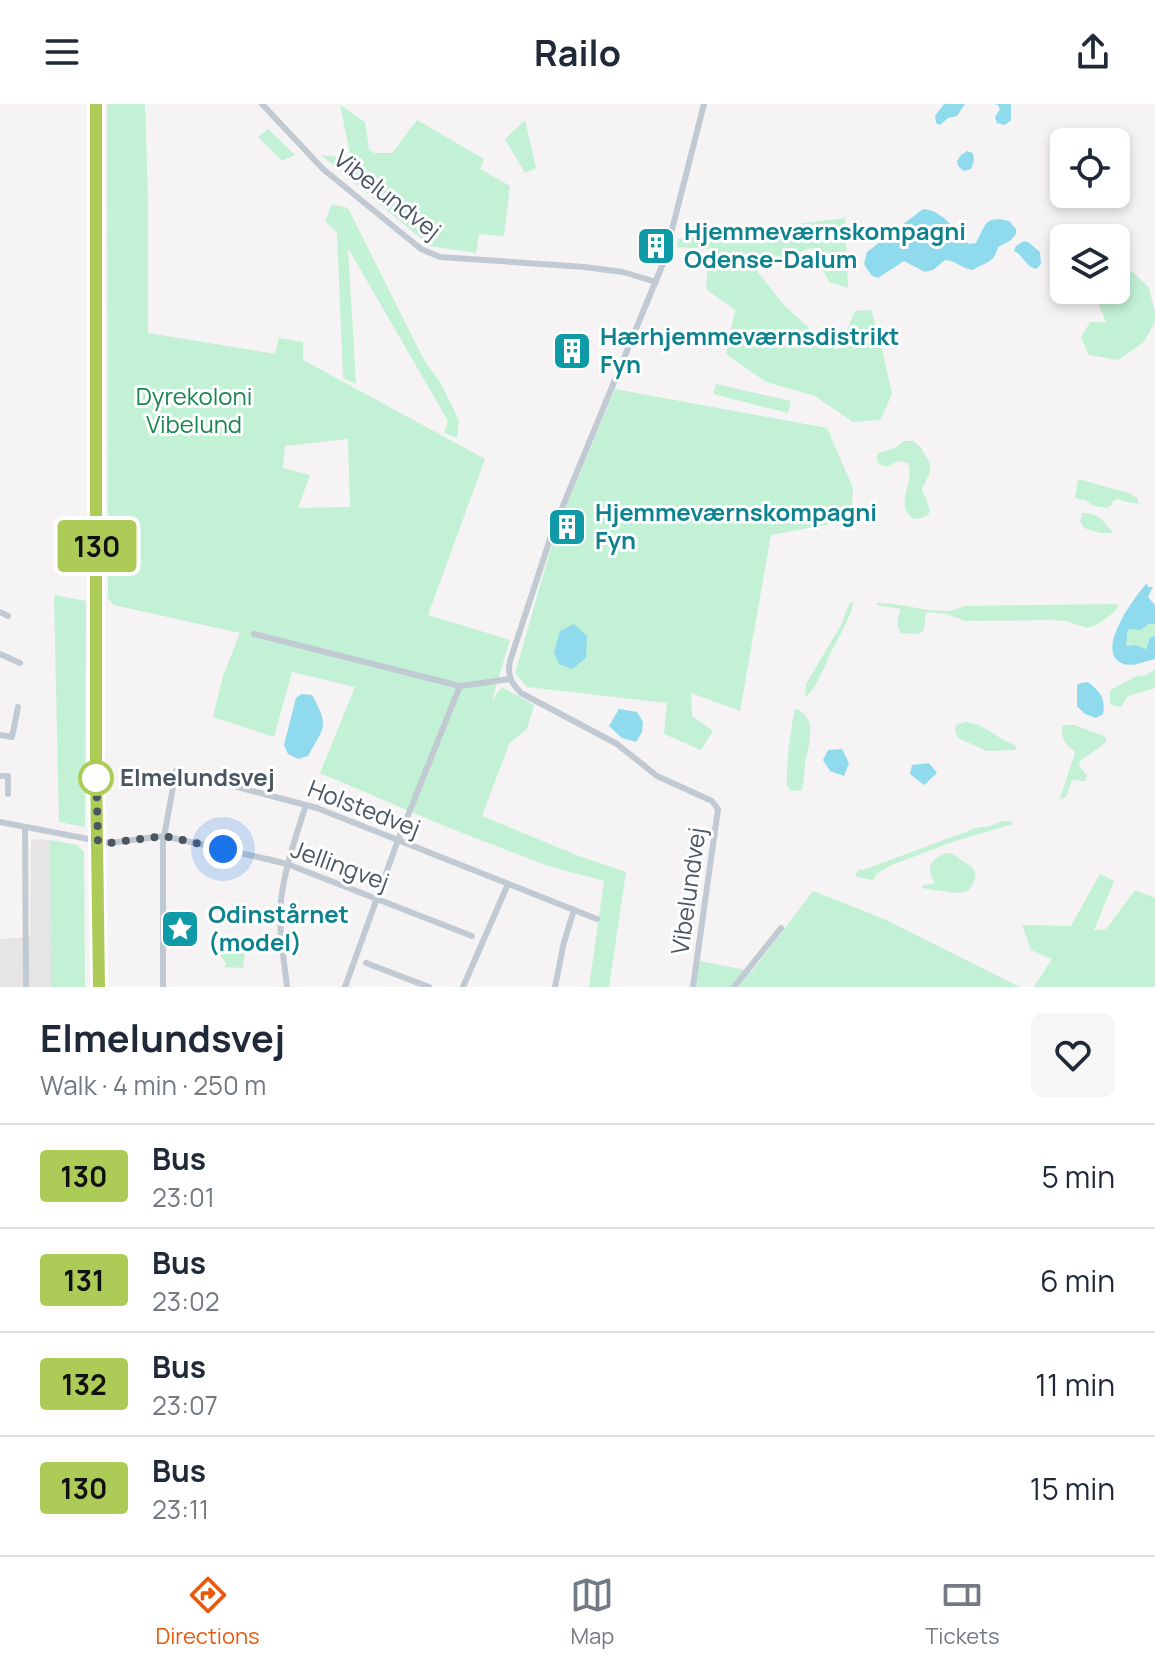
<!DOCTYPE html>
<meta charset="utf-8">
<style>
body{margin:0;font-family:Manrope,sans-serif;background:#f6f6f7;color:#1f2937;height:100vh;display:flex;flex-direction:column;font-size:30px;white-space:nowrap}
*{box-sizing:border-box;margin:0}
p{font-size:26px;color:#747a83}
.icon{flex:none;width:44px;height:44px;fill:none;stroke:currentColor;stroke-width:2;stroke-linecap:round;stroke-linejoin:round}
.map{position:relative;height:883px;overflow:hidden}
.sheet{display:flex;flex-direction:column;background:#fff;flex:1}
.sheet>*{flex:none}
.badge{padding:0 16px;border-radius:6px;font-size:28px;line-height:52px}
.controls{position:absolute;left:1050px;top:24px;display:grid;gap:16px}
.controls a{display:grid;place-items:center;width:80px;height:80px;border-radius:12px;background:#fff;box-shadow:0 4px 12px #0003;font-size:40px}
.you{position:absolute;width:40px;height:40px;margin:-20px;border:6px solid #fff;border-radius:50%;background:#1a73e8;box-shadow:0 0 0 12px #1a73e833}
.map>.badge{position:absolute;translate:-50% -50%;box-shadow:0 0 0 4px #fff}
.round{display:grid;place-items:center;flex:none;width:84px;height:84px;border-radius:12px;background:#f6f6f7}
.headline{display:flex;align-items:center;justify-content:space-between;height:136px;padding:0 40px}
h1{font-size:38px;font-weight:700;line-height:60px}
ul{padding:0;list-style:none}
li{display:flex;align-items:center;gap:24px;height:104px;padding:0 40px;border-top:2px solid #e0e1e3}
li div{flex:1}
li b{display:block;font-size:30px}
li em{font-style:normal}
li .badge{min-width:88px;font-weight:700;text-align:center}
header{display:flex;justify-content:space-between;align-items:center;height:104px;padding:0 40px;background:#fff;font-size:36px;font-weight:700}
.tab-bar{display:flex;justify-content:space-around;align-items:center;height:112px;border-top:2px solid #e0e1e3;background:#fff;font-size:22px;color:#747a83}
.tab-bar a{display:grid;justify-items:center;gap:4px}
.tab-bar .selected{color:#ea580c}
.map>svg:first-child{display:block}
</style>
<header><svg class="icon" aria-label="menu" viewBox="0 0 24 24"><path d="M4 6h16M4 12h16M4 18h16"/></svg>Railo<svg class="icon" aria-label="share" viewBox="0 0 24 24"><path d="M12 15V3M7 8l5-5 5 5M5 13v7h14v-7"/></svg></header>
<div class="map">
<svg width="1155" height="883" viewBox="0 0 1155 883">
<rect width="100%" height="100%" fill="#f5f3f3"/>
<path fill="#e6e4e5" d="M31 735 50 736 51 883H0V835L30 833Z"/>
<path fill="#c3f1d5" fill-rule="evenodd" d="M107 0H145L148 93V229L275 250 279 234 303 238V256L485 355 428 511 510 536 492 596 502 583 534 601 527 625 509 640 482 712 579 752 626 768 609 883H589L604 777 548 762 447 723 320 669 355 583 292 568 274 633 213 613 223 572 240 529 114 501 108 494ZM348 335 350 403 298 404 310 371 283 364 285 342Z
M340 1 365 18 369 45 374 49H392L417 16 484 55 480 65 510 82 504 132 479 130 476 149 430 142 321 51 351 54Z
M525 16 536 64 525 69 505 35Z
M268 25 295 51 282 57 258 33Z
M332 100 348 104 423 254 440 278 459 316 457 334 444 329 448 317 348 144 356 280 343 274 337 129 325 117Z
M845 114 848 184 829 178 812 144 754 163 783 200 812 227 838 246 855 207 871 206 880 236 892 290 880 316 853 318 815 292 766 278 726 250 735 206 706 185 709 145 677 143 678 135Z
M1116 166 1133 168 1149 184 1155 208V218L1144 238 1118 256 1089 251 1081 234 1090 218H1106L1097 196 1100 186H1116Z
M716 280 791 297 788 309 713 290Z
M615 285 827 324 853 384 851 416 771 431 740 607 691 589 692 612 713 627 701 646 664 630 667 599 527 583 515 569 555 430 572 435 582 414 565 405Z
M904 337H914L922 345C923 349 926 352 928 356 934 367 926 375 922 385 928 403 939 413 913 415 893 398 916 379 908 359 895 355 897 359 886 363L878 359 877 353 878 349 895 344Z
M1078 375 1129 389 1137 394 1139 400 1123 397 1118 395 1113 397 1112 401 1107 404 1094 402 1085 396H1080L1075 393Z
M1082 409C1099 409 1104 417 1113 429H1101L1084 424 1080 417Z
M54 491 86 497 85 723 59 718Z
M854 498C850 512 843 526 836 539 825 557 821 579 805 594L806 580 841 521 847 505 850 499Z
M878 499C902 499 924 508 949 507 955 506 961 503 967 502L1118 500 1117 504 1112 510 1098 520 1087 524 1066 517 1050 516 965 517 947 510 926 508 924 525 920 530 901 529C895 521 898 513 901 505L876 501Z
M1150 520H1155V531H1153L1147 545 1136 541 1127 542 1125 533 1128 530 1127 525H1143Z
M1155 565V584L1128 592 1121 603 1112 601 1110 598V587L1112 585 1137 572 1147 571Z
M797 605C819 616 808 641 805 660 804 669 804 677 802 686L791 687 787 682C786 661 790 626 795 606Z
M965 618C985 620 998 635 1015 641L1017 646 987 647 958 634 955 627 956 621Z
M1064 621H1074L1104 632 1107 636C1101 644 1088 650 1080 657L1079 662 1087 671 1085 677 1072 676 1066 693 1060 695 1075 649 1074 646C1065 642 1061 632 1062 623Z
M1003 717H1010L1013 720 952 738 892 761C885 765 876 768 873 776L857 773 855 770 859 766 866 765 976 724 990 722Z
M50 736 77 741 84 748 85 883H51Z
M946 749 953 750C969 763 986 764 967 788L956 789 922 784 923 781 933 780 934 777C925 763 931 755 946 749Z
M1100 770 1114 777 1094 826 1106 825 1135 786 1155 794V883H1034L1052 855 1031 846 1022 821 1071 822Z
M813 787 884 815 1020 883H696L699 857 752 867Z
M244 838 245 849 243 864 225 863 226 859 220 851 224 840Z"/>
<path fill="#90daee" d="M944 0H965L957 12 948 14 940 21 936 19 935 12Z
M994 0H1011V16L1005 21 997 19 995 13 1000 5 998 1Z
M967 47 973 49 974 57 971 65 964 67 958 62 957 57 961 51Z
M923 105C945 107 954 127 969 140L976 139C986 121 984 111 1009 117L1016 125V130L1011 136 998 143C994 160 985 158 973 166 962 165 956 156 945 156L933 166 925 168 904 157 878 174 872 172 867 165 864 160 867 148Z
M1024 137 1028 138 1040 148 1041 160 1036 165C1026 163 1023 151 1014 147L1016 142Z
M1147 479 1148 483H1153L1148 493 1155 501V520H1149L1141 526 1128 525 1126 539 1127 542 1136 541 1146 545 1150 534 1155 531V555C1145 557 1134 563 1124 560 1092 550 1135 492 1147 479Z
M574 520 587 532 586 554 572 565 559 560 554 548 560 527Z
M1088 578C1100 588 1106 594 1103 610L1096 614 1085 610 1077 602V581L1081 579Z
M301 590 312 591C330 623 324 623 308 652L298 655 288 650 284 641 296 594Z
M619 605 637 608 643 618 642 628 636 638 622 634 609 622Z
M842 645 849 659 844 672 830 667 823 656 828 646Z
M929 659 937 669 924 681 910 670 912 661Z"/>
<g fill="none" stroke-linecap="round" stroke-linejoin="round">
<path stroke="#c1cad2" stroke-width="6" d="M262 0 323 65 421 145 440 153 584 163 623 168 656 178
M0 508 8 512
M254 530 460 582 510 575
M0 550 20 559
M0 631 12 633 18 603
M0 672H8V690
M0 718 109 739 164 732 271 756 287 760 472 832
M25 723 26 883
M366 859 429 883
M163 883V738L176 667 317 704 597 815
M287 883C284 855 278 825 281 796 285 763 296 732 306 701
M345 883 398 736 460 582
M463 883 508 780
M555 883 564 838 574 806
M693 883 718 705 712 697 657 672 617 640 521 589C511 579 507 571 510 557L553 426 664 157 704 0
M734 883 781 824"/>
<path stroke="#b3c2d1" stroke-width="8" d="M96 0V662L99 883"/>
</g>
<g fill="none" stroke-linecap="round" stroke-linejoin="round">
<g stroke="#fff" stroke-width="18">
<path id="line" d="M96 0V662L99 883"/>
</g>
<use href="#line" stroke="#adcb57" stroke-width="12"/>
<path stroke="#4a5661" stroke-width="8" stroke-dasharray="0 14.4" d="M96 674V662L98 737 109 739 164 732 223 745"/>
</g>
<defs>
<g id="building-square" transform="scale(2)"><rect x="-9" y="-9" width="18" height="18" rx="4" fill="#0f9aa8" stroke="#fff"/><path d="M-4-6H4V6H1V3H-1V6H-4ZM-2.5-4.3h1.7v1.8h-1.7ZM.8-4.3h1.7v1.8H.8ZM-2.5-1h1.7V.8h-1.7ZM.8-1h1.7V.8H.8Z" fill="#fff"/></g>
<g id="sight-square" transform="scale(2)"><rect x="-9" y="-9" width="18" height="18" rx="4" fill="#0f9aa8" stroke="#fff"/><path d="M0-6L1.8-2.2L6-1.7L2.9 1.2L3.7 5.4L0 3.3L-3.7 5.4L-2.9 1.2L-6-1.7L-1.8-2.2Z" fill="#fff"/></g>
</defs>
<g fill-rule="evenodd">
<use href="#building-square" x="656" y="142"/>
<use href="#building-square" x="572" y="247"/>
<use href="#building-square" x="567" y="423"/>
<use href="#sight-square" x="180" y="825"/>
</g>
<circle fill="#fff" stroke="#adcb57" stroke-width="4" cx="96" cy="674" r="16"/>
<g text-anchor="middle" stroke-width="6" stroke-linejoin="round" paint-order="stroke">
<g font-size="24" fill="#4a5661" stroke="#fff">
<text transform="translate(387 91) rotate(38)" y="8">Vibelundvej</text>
<text transform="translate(364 705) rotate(21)" y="8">Holstedvej</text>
<text transform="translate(340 762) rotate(20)" y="8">Jellingvej</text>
<text transform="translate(689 787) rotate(-82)" y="8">Vibelundvej</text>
</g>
<g font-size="24" font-weight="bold" fill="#0d838f" stroke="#fff" text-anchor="start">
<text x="684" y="136">Hjemmeværnskompagni<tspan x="684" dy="28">Odense-Dalum</tspan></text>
<text x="600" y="241">Hærhjemmeværnsdistrikt<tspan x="600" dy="28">Fyn</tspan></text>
<text x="595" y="417">Hjemmeværnskompagni<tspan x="595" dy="28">Fyn</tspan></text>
<text x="208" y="819">Odinstårnet<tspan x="208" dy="28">(model)</tspan></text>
</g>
<g font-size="24" fill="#17864f" stroke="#fff">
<text x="194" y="301">Dyrekoloni<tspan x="194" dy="28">Vibelund</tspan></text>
</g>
<g font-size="24" font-weight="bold" fill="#4a5661" stroke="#fff" text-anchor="start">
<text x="120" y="682">Elmelundsvej</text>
</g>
</g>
</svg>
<div class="controls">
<a><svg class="icon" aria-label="locate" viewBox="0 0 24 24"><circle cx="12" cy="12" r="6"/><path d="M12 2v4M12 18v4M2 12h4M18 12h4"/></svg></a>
<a><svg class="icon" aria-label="layers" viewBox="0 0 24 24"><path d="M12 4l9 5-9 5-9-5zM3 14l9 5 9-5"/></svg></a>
</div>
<div class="you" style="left:223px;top:745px"></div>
<b class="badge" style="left:97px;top:442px;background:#adcb57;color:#111">130</b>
</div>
<section class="sheet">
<div class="headline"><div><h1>Elmelundsvej</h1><p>Walk · 4 min · 250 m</p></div><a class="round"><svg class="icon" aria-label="heart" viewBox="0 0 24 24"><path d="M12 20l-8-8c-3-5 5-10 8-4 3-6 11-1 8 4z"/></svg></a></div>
<ul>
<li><span class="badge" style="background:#adcb57;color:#111">130</span><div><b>Bus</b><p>23:01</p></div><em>5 min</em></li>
<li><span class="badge" style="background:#adcb57;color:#111">131</span><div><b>Bus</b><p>23:02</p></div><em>6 min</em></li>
<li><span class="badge" style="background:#adcb57;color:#111">132</span><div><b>Bus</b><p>23:07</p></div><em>11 min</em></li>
<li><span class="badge" style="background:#adcb57;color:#111">130</span><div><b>Bus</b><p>23:11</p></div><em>15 min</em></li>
</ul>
</section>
<nav class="tab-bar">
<a class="selected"><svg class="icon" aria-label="directions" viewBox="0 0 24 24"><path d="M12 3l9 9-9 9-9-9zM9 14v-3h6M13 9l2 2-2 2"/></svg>Directions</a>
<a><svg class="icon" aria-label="map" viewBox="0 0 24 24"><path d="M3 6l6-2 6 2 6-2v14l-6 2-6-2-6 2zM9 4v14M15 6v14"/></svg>Map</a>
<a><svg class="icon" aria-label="tickets" viewBox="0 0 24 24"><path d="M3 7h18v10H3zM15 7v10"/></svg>Tickets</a>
</nav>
